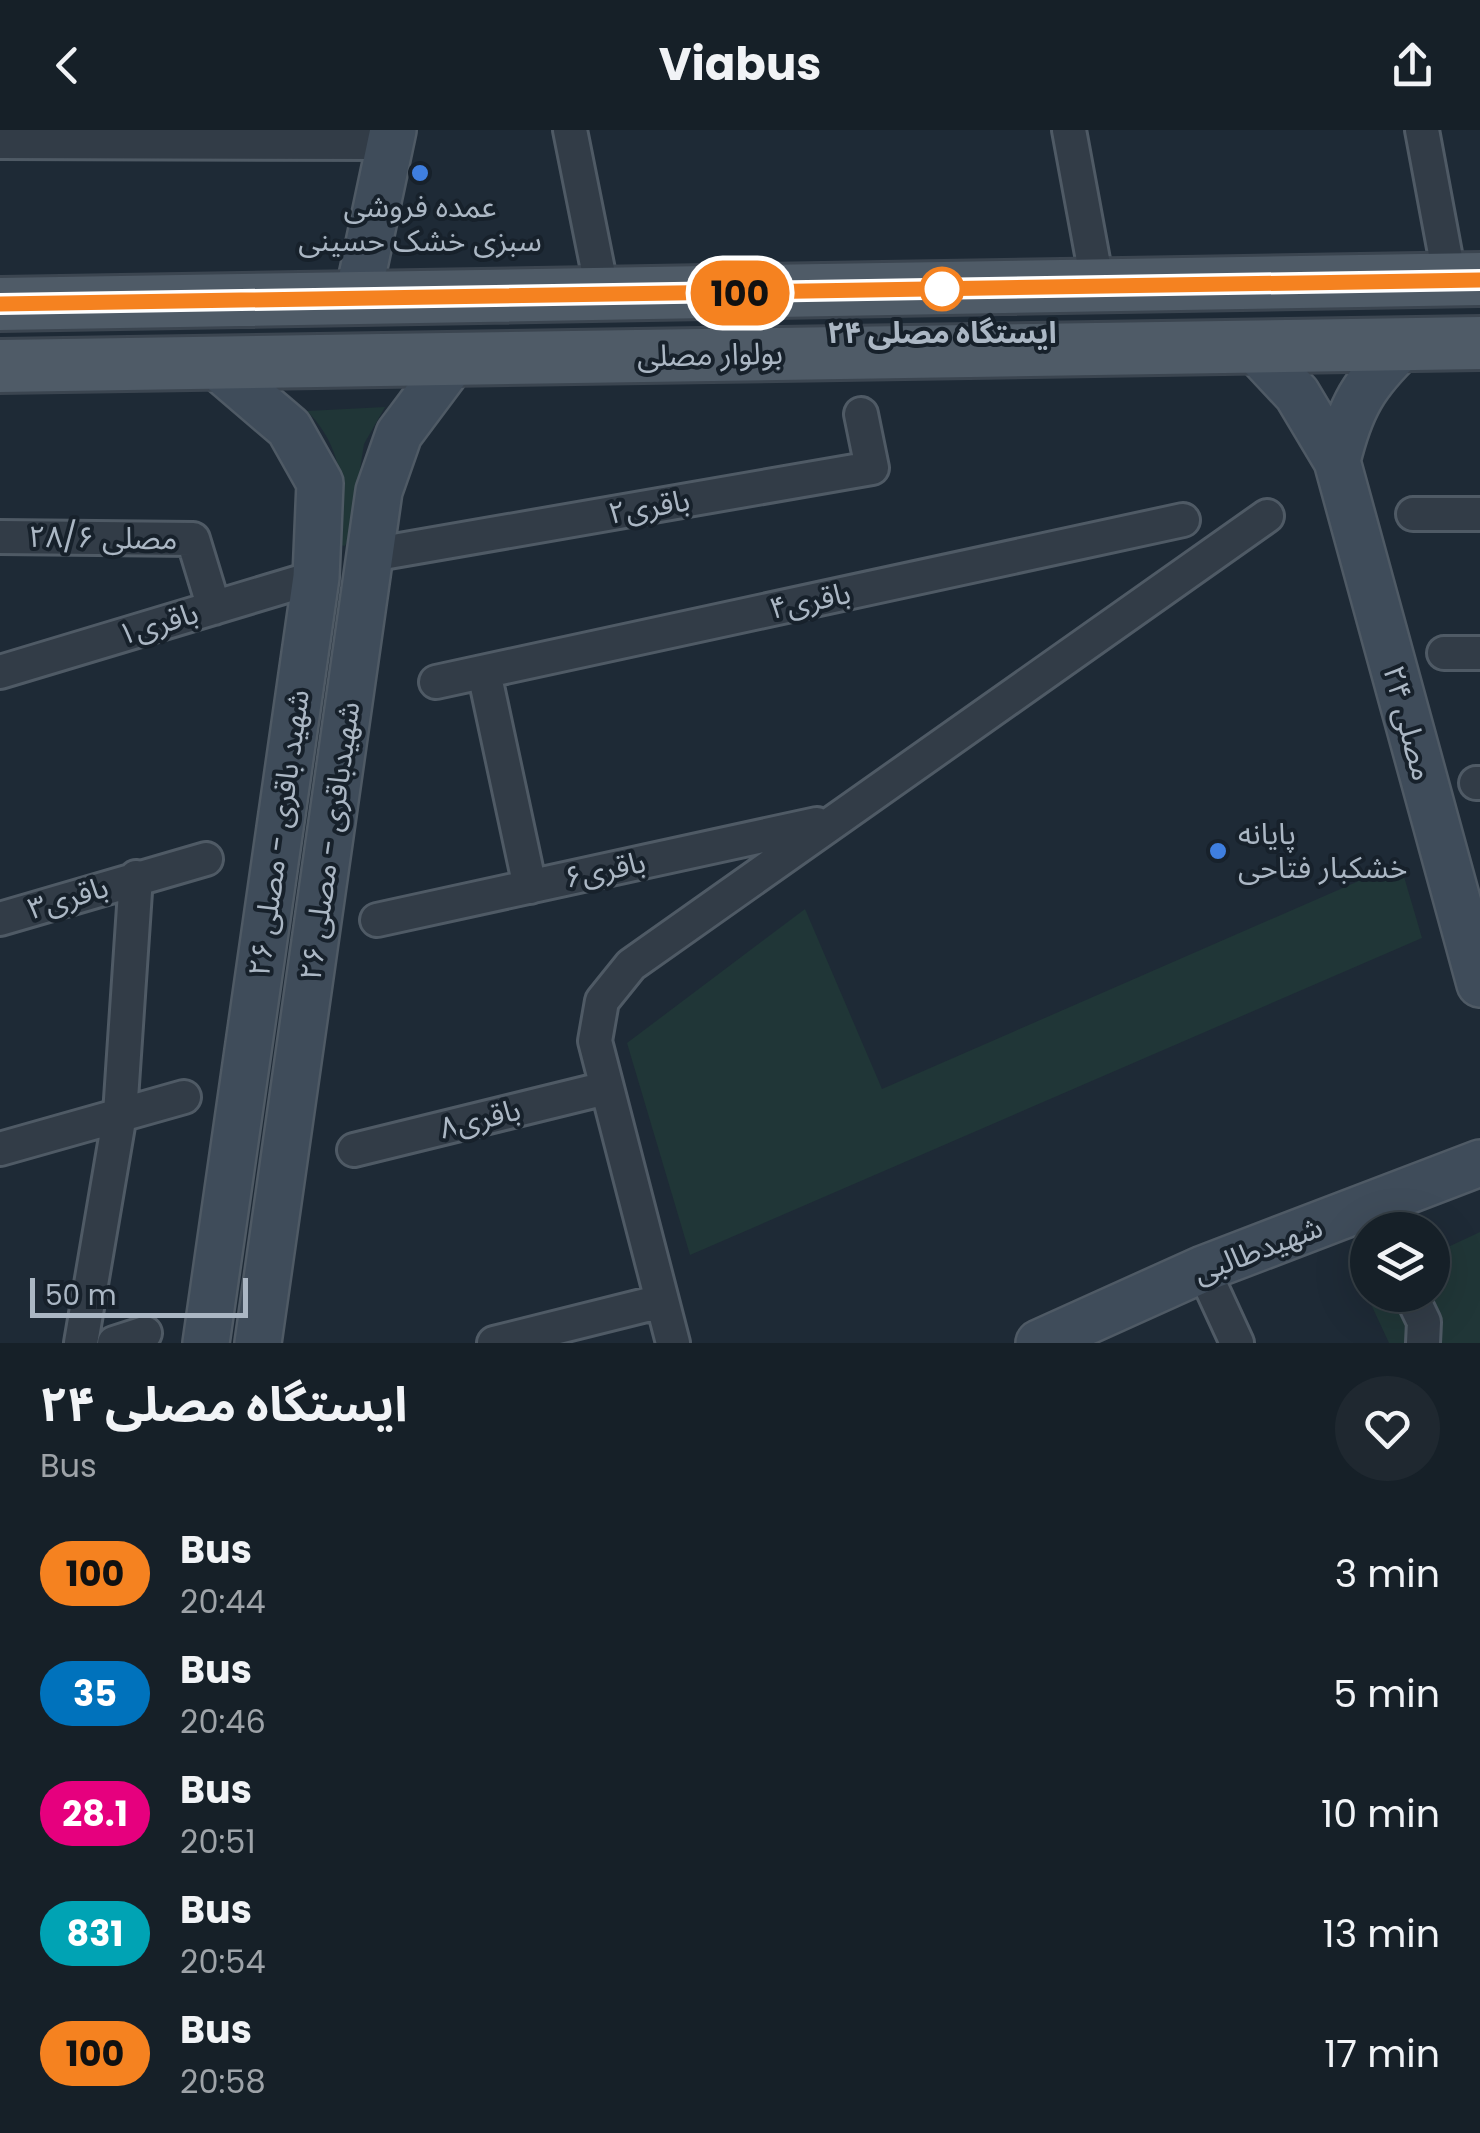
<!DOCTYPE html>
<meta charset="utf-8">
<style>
body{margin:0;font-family:Poppins,"Noto Sans Arabic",sans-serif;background:#1f2830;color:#f1f3f6;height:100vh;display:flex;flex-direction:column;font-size:38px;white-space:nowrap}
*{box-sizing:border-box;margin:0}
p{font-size:32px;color:#9ea3a8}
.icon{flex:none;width:55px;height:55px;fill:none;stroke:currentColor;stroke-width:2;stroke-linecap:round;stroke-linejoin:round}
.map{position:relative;height:1213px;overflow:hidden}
.details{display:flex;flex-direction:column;background:#162028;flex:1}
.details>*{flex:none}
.badge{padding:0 20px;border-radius:32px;font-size:35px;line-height:65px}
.buttons{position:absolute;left:1350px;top:1082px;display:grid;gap:20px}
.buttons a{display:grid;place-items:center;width:100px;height:100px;border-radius:50%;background:#162028;box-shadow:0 10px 40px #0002,0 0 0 2px #353e45;font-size:50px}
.scale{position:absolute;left:30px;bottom:25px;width:218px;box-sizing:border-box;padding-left:10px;border:5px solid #abb7c4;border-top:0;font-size:28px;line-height:35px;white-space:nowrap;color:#abb7c4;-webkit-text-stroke:8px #17212b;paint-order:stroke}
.map>.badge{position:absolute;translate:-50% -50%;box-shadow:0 0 0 5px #fff}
.round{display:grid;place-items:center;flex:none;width:105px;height:105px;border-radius:52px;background:#1f2830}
.summary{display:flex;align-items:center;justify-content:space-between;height:170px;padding:0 40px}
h1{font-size:48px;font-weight:700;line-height:75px}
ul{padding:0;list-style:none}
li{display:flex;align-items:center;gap:30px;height:120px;padding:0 40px}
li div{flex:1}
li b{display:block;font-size:38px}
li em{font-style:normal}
li .badge{min-width:110px;font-weight:700;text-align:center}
header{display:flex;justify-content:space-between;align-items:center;height:130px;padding:0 40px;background:#162028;font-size:45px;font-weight:700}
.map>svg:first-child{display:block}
</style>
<header><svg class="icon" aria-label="back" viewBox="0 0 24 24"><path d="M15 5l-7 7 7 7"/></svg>Viabus<svg class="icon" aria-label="share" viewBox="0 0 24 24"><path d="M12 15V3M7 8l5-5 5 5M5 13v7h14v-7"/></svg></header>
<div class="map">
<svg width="1480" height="1213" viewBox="0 0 1480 1213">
<rect width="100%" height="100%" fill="#1e2a36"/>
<path fill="#203637" d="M385 277 364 314 349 408 345 416 340 415C337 402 341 389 342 376 343 339 333 307 307 281Z
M1400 733 1422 808 690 1125 627 913 805 779 882 959Z
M1480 1102V1213H1389L1363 1157 1367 1155 1368 1165H1432L1433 1124Z"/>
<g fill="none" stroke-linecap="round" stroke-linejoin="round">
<g stroke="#4f5a65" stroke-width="38">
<path id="street" d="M570 0 603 165
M1069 0 1098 157
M1422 0 1450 150
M0 12 390 13
M1413 384H1480
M0 407 193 409 214 478
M371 425 872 338 861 284
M1444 523H1480
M0 542 316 447
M484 542 530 757
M436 552 1183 390
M1476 653H1480
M0 789 206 729
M377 790 817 694
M0 1019 184 967
M354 1020 606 958
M1203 1139 1237 1213
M1411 1165 1424 1192 1423 1213
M81 1213 120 984 136 747
M114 1213 145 1203
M494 1213 662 1171
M673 1213 595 911 602 871 631 835 1267 386"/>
</g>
<g stroke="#4f5a65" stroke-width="50">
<path id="secondary" d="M357 170 393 0
M1253 217 1297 264 1337 331 1480 854
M1337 331C1350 277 1364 253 1404 215
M206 1213 316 447 320 353 289 298 213 233
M258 1213 379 361 399 304 455 229
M1039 1213 1203 1139 1480 1033"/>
</g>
<g stroke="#3b4550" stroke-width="58">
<path id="primary" d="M0 174 1480 149
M0 236 1480 213"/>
</g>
<use href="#street" stroke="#323c47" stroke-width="32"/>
<use href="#secondary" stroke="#3f4c5a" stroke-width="45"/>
<use href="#primary" stroke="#4f5b67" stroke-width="52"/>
</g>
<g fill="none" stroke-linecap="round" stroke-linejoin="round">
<g stroke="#fff" stroke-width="22">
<path id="line" d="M0 174 1480 150"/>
</g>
<use href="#line" stroke="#f58220" stroke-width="15"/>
</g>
<g fill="#3f7fe0" stroke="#17212b" stroke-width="4">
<circle cx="420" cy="43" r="10"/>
<circle cx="1218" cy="721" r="10"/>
</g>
<circle fill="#fff" stroke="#f58220" stroke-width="5" cx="942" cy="159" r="20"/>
<g text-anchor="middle" stroke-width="8" stroke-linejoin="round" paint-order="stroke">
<g font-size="30" fill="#abb7c4" stroke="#17212b">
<text x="420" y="87">عمده فروشی<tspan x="420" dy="34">سبزی خشک حسینی</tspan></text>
<text x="1238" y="714" text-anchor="start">پایانه<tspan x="1238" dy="34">خشکبار فتاحی</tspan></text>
</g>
<g font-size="30" font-weight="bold" fill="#abb7c4" stroke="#17212b">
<text x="942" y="213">ایستگاه مصلی ۲۴</text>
</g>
<g font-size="30" fill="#abb7c4" stroke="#17212b">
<text transform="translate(710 225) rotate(-1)" y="10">بولوار مصلی</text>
<text transform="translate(649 377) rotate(-10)" y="10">باقری۲</text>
<text transform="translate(103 408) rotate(1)" y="10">مصلی ۲۸/۶</text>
<text transform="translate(810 471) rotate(-12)" y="10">باقری۴</text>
<text transform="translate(158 494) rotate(-17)" y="10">باقری۱</text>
<text transform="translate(1408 593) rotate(75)" y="10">مصلی ۲۴</text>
<text transform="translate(279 703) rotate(-82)" y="10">شهید باقری - مصلی ۲۶</text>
<text transform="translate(330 711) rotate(-82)" y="10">شهیدباقری - مصلی ۲۶</text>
<text transform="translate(605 740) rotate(-12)" y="10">باقری۶</text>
<text transform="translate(68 768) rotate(-17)" y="10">باقری۳</text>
<text transform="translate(480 989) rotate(-14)" y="10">باقری۸</text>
<text transform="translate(1258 1120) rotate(-21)" y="10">شهیدطالبی</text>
</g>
</g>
</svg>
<div class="buttons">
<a><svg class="icon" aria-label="layers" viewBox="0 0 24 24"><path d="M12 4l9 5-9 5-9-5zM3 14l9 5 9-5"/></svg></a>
</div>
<div class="scale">50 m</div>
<b class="badge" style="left:740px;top:163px;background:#f58220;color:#111">100</b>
</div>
<section class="details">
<div class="summary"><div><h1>ایستگاه مصلی ۲۴</h1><p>Bus</p></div><a class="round"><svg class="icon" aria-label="heart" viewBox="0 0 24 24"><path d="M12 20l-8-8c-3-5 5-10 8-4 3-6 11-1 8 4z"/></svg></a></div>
<ul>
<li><span class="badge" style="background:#f58220;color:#111">100</span><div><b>Bus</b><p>20:44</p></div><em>3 min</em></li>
<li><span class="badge" style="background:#0072bc;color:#fff">35</span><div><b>Bus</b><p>20:46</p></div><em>5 min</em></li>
<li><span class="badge" style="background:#e6007e;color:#fff">28.1</span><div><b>Bus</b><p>20:51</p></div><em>10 min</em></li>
<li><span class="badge" style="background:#00a3b4;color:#fff">831</span><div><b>Bus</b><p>20:54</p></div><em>13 min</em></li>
<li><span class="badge" style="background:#f58220;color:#111">100</span><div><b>Bus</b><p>20:58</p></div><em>17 min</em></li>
</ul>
</section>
